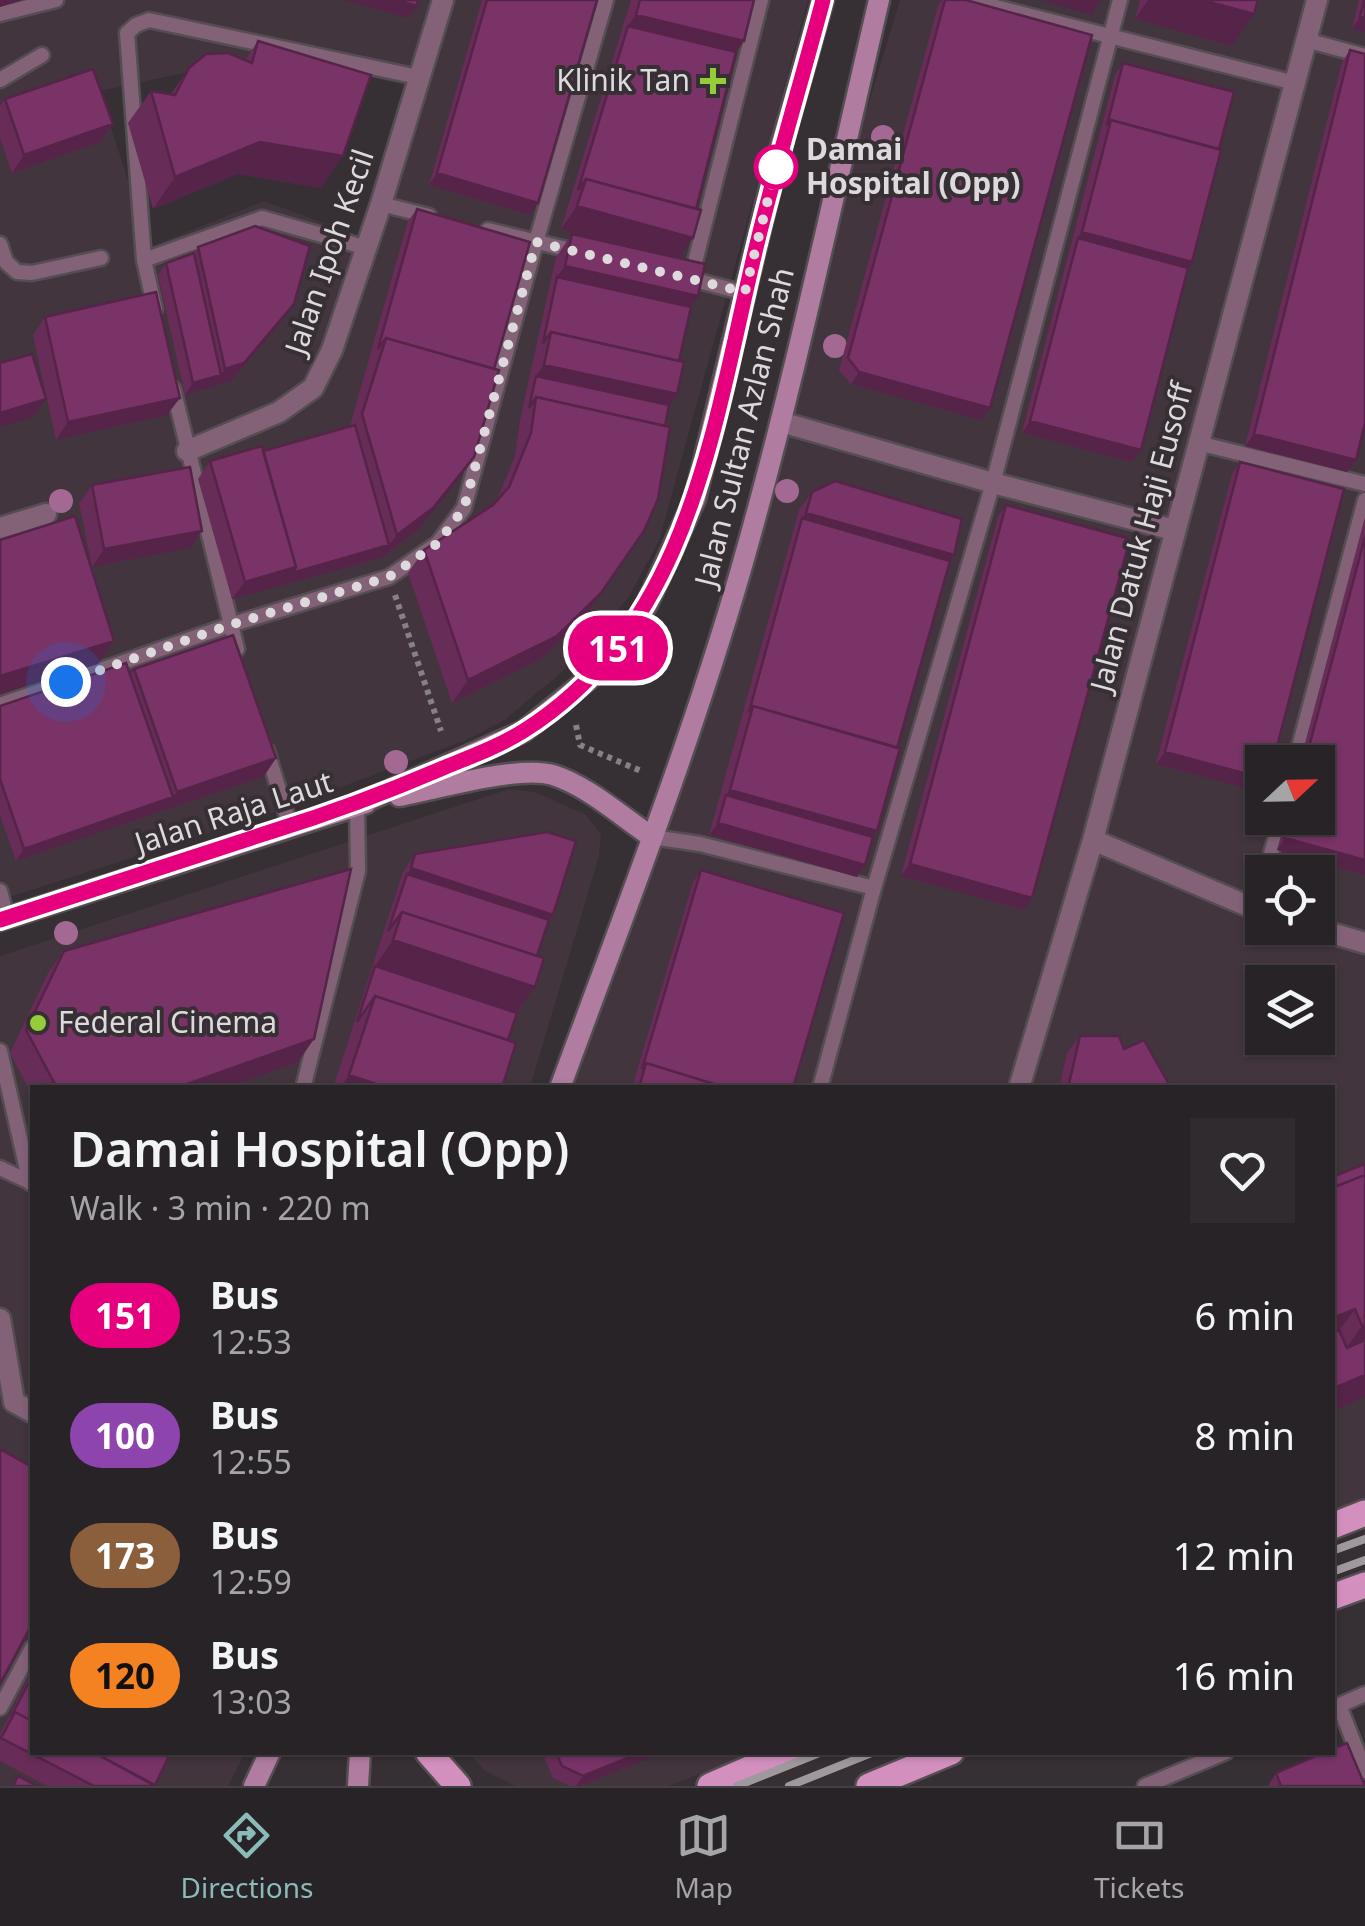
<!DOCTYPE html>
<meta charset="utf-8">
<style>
body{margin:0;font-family:"Noto Sans",sans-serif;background:#302b2f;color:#f1f3f6;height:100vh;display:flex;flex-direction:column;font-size:38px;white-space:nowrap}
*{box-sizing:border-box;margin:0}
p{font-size:32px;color:#a5a4a7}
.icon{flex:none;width:55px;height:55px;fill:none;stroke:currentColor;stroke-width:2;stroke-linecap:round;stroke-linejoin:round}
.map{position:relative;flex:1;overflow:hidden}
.sheet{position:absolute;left:30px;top:1085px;width:1305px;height:670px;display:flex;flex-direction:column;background:#282327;border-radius:0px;box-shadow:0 2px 8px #0004,0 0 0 2px #444044}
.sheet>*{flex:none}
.badge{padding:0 20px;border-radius:32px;font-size:35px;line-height:65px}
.needle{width:65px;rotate:68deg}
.controls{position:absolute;left:1245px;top:745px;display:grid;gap:20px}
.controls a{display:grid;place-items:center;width:90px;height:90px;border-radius:0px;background:#282327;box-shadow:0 2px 8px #0004,0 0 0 2px #444044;font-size:50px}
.you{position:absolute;width:50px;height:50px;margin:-25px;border:8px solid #fff;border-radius:50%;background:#1a73e8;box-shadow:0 0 0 15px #1a73e833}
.map>.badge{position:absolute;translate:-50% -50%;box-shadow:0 0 0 5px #fff}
.round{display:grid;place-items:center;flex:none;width:105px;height:105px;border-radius:0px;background:#302b2f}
.overview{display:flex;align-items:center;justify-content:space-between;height:170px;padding:0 40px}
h1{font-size:48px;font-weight:600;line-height:75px}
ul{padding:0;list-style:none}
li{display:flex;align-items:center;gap:30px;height:120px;padding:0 40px}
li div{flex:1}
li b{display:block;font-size:38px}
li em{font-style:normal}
li .badge{min-width:110px;font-weight:700;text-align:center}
.tabs{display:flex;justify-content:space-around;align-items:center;height:140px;border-top:2px solid #444044;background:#282327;font-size:28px;color:#a5a4a7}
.tabs a{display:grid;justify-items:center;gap:5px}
.tabs .on{color:#8bbbb9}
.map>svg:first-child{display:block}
</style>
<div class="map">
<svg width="1365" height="1786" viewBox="0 0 1365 1786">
<rect width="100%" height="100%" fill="#362f34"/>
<path fill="#42353e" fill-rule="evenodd" d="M0 0H808L659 541 628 598 561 673 503 721 466 740 278 811 0 900ZM269 55 406 85 359 236 264 201 150 247 99 91Z
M900 0H1365V1505L1333 1518 1332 1088H570ZM1262 762H1318V818H1262ZM1262 872H1318V928H1262ZM1262 982H1318V1038H1262Z
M509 789 535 792 586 815 601 835 599 856 530 1087 32 1088V1752L245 1753 228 1786H0V956Z
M469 1753H752L669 1786H515L485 1771Z"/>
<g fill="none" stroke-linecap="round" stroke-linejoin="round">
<g stroke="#544e52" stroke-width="19">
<path id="service" d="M968 0 1295 83
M0 14 56 0
M1306 40 1365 56
M0 80 42 55
M381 204 429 216
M488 230 579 252
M0 244 6 262 17 272 32 273 101 258
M144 260 262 218 367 248
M683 277 745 293
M691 278 761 0
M155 309 144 260 127 33 136 25 149 20 418 77
M173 388 237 649
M1198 443 1365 484
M0 705 230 625 389 577 438 543 464 508 536 242 606 0
M267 751 290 826
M1295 762 1365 500
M652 837 700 844 874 888
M1266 872 1281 818
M0 891 7 918
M1256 910 1262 885
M0 1051 30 1183
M303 1088 358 871 357 805
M820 1088 874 888 993 483 1120 0
M0 1168 32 1183
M1339 1705 1365 1771
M0 1708 32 1648
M1333 1708 1365 1694
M1145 1786 1226 1752"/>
</g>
<g stroke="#544e52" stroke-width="25">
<path id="minor" d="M781 422 993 483 1174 530
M187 451 279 412 313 388 332 350 381 204 443 0
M0 528 46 514
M1093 840 1262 912
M1314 928 1365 943
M1019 1088 1093 840 1317 0
M0 1319 14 1402 32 1412"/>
</g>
<g stroke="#544e52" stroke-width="25">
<path id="secondary" d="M399 796C437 789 518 765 553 775 588 786 622 817 652 837
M357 805 524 731 591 677 625 640 647 604 695 499 775 167 823 0
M0 920 366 803
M560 1088C623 917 689 748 740 573 794 385 834 192 879 0
M254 1786 270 1752
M358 1786 360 1752"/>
</g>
<g stroke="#544e52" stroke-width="30">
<path id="primary" d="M1332 1526 1365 1513
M1332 1597 1365 1585
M428 1752 458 1786
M710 1786 788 1752
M869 1786 951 1752"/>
</g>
<path stroke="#878185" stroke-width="6" stroke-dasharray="5 5" stroke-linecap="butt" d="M395 595 441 731
M576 725 580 745 641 771"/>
<use href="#service" stroke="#836278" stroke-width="14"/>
<use href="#minor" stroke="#836278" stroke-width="20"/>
<use href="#secondary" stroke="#b07ca0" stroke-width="20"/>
<use href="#primary" stroke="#d390bf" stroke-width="25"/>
<path stroke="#9f999d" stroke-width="8" d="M1332 1551 1365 1539
M1332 1572 1365 1560
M737 1786 822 1752
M789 1786 874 1752"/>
</g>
<g fill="#a36993">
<circle cx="883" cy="137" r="12"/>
<circle cx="835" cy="346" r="12"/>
<circle cx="787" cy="491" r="12"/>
<circle cx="61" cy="501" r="12"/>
<circle cx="396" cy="762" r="12"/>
<circle cx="66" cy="933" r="12"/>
</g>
<path fill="#682c59" d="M482 0H597L530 215 429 185Z
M631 0H754L736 52 680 258 690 307 669 405 644 531 585 616 541 659 452 703 408 573 424 550 496 502 515 456 520 420 556 257 572 234 604 241 561 229Z
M942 0H966L981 420 851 384 839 370 938 6Z
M1140 0H1258L1232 46 1135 19Z
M1359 0H1365V32L1352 29Z
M258 41 321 188 238 174 153 209 128 123 151 91 171 94 189 68 245 60Z
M1350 50 1356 460 1347 472 1245 446 1342 62Z
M1123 63 1219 149 1192 262 1188 268 1141 450 1132 462 1022 433 1115 75Z
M5 99 113 124 100 142 12 173 0 138V106Z
M417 209 458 480 417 531 381 558 232 599 198 479 210 461 263 451 350 426 408 221Z
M198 247 281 322 231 381 185 395 158 275 166 263 194 253Z
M45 317 167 415 56 440 33 335Z
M1240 462 1260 792 1156 764 1232 474Z
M92 485 190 548 92 567 79 503Z
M812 492 950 561 897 748 877 831 873 837 857 877 709 835 799 510Z
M1006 505 1032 898 1024 910 901 876 998 517Z
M1365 517V875L1277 850 1286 818H1318V762H1300Z
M134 669 276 758 264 776 16 861 0 815V706L130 675Z
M415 854 553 915 549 921 537 956 535 987 517 1013 508 1040 502 1088H333L403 872Z
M701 870 793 1088H632L693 882Z
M64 951 298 1062 225 1088H32V1095L10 1053 48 973Z
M1080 1036 1124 1049 1171 1088H1059L1067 1053Z
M1365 1164V1397L1332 1411V1177Z
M32 1671V1752L155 1786H47L0 1761V1734Z
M542 1752H664L580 1786H570L553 1778Z
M1276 1773 1365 1786H1268Z"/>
<path fill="#552448" d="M0 0H23L0 7Z
M344 0H396L417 6 408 18Z
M1042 0H1101L1091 15Z
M1148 0H1202L1254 14 1232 46 1135 19Z
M636 15 744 41 728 64 628 26Z
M1360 17 1365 18V32L1352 29Z
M113 124 100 142 12 173 24 155Z
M260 142 343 156 321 188 238 174 153 209 175 177Z
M437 173 538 203 530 215 429 185Z
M577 206 693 238 677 261 561 229Z
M1082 232 1192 262 1180 280 1078 238Z
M565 266 698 296 682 319 557 277Z
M294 304 281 322 231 381 185 395 193 383 221 375 225 369Z
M544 365 677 394 661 417 536 376Z
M859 372 990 408 981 420 851 384Z
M180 398 167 415 56 440 68 422Z
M46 399 33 417 0 427V413Z
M1030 421 1141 450 1132 462 1022 433Z
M1254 434 1356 460 1347 472 1245 446Z
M474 457 458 480 417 531 381 558 232 599 245 582 296 567 389 545 397 535Z
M806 513 954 555 941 573 802 518Z
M202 531 190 548 92 567 104 549Z
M601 593 585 616 541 659 452 703 468 680Z
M114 641 98 664 0 694V676Z
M1165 752 1262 778V788L1260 792 1156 764Z
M276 758 264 776 16 861 24 849 173 797 177 792Z
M730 790 877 831 864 849 726 795Z
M718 823 865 865 857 877 709 835Z
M1285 838 1365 860V875L1277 850Z
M910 864 1032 898 1024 910 901 876Z
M411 868 553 915 540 933 407 874Z
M393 940 535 987 512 1019 375 966Z
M314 1039 298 1062 225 1088H176Z
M349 1075 388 1088H340Z
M1355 1309 1332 1340V1320L1335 1317Z
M1365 1325V1363L1332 1368 1362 1326Z
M1365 1375V1397L1332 1411V1389Z
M642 1752H664L580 1786H576L583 1776Z"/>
<path fill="#793367" stroke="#552448" stroke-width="2.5" d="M396 0H418L417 6Z
M487 0H597L538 203 437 173Z
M640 0H754L744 41 636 15Z
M945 0H966L1092 35 990 408 859 372 848 358Z
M1202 0H1258L1254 14Z
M1364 0H1365V18L1360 17Z
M628 26 736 52 696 209 586 179 578 190Z
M258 41 371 75 343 156 260 142 175 177 151 91 175 95 189 68 206 54 228 53 252 63Z
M1350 50 1365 54V423L1356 460 1254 434Z
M1123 63 1234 92 1219 149 1111 120 1107 125Z
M93 69 113 124 24 155 5 99Z
M1111 120 1221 150 1192 262 1082 232Z
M586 179 701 210 693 238 577 206Z
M417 209 530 242 494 369 386 338 378 349Z
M255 226 310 246 294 304 244 363 225 369 198 247Z
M572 234 705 264 698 296 565 266Z
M1078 238 1188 268 1141 450 1030 421Z
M194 253 221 375 193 383 166 263Z
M557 277 691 307 679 361 551 332 543 343Z
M156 292 180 398 68 422 45 317Z
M551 332 684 362 677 394 544 365Z
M386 338 499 370 474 457 433 508 397 535 362 414Z
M32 354 46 399 0 413V363Z
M536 376 669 405 665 426 536 397 529 408Z
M536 397 670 427 658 499 644 531 601 593 557 636 468 680 424 550 493 505 509 487 531 433Z
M355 425 389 545 292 573 296 567 263 451Z
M262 446 296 567 245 582 210 461Z
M1240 462 1344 489 1273 762H1262V778L1165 752Z
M190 467 202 531 104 549 92 485Z
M835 481 962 519 954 555 806 513 812 492Z
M1006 505 1130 539 1032 898 910 864Z
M75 516 114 641 0 676V540Z
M802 518 950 561 897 748 753 706 749 712Z
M1365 537V860L1285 838 1291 818H1318V762H1305Z
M233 635 276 758 177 792 134 669Z
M126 663 173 797 24 849 0 779V706Z
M753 706 900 748 877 831 730 790Z
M726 795 873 837 865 865 718 823Z
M547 832 576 841 553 915 411 868 415 854Z
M351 869 314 1039 176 1088H57L26 1030 64 951Z
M701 870 844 913 793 1088H727L646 1063 642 1069Z
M407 874 549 920 537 956 402 912 388 931Z
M402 912 544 958 535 987 393 940Z
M375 966 517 1013 508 1040 375 996 357 1022Z
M375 996 516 1043 502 1088H388L349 1075Z
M1080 1036H1119L1124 1049 1144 1040 1171 1088H1068Z
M646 1063 727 1088H639Z
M1365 1164V1175L1332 1188V1177Z
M1365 1175V1325L1362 1326 1355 1309 1335 1317 1332 1312V1188Z
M1339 1330 1347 1348 1365 1340V1375L1332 1389V1333Z
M0 1449 32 1467V1624L0 1684Z
M32 1676V1721L15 1712 11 1717Z
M15 1712 32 1721V1752H93L155 1786H94L1 1738Z
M1347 1743 1365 1786H1281L1276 1773 1325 1752H1332V1749Z
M93 1752H171L155 1785Z
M556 1752H642L583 1776 562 1766Z
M18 1776 37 1786H13Z"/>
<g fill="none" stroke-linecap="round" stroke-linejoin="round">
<g stroke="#fff" stroke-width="22">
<path id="line" d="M0 920C91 891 182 861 273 831 331 813 387 792 443 768 470 757 500 746 525 730 692 623 713 425 756 248 776 165 801 83 823 0"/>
</g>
<use href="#line" stroke="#e6007e" stroke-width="15"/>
<path stroke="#ded9dc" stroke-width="10" stroke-dasharray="0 18" d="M66 682 230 625 389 577 438 543 464 508 536 242 745 292 776 167"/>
</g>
<g fill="#94cc3c" stroke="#362f34" stroke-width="4">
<path d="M708 66h10v10h10v10h-10v10h-10v-10h-10v-10h10z"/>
<circle cx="38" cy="1023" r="10"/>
</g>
<circle fill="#fff" stroke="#e6007e" stroke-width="5" cx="776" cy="167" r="20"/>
<g text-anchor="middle" stroke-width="8" stroke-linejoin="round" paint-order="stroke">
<g font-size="30" fill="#ded9dc" stroke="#362f34" text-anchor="end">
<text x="690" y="91">Klinik Tan</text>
<text x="58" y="1033" text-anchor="start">Federal Cinema</text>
</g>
<g font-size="30" font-weight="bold" fill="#ded9dc" stroke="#362f34" text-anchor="start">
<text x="806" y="160">Damai<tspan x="806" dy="34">Hospital (Opp)</tspan></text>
</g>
<g font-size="30" fill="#ded9dc" stroke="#362f34">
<text transform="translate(330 252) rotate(-71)" y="10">Jalan Ipoh Kecil</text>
<text transform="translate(745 427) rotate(-76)" y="10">Jalan Sultan Azlan Shah</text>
<text transform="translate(1142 537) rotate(-75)" y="10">Jalan Datuk Haji Eusoff</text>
<text transform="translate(234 813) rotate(-18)" y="10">Jalan Raja Laut</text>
</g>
</g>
</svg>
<div class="controls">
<a><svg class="needle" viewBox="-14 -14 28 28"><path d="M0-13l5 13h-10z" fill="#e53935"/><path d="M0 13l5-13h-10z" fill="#a5a4a7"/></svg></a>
<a><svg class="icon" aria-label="locate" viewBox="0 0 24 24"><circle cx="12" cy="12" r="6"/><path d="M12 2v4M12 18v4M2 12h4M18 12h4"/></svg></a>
<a><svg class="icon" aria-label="layers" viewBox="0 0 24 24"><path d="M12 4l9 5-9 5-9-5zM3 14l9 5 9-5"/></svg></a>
</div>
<div class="you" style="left:66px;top:682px"></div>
<b class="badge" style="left:618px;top:648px;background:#e6007e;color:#fff">151</b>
<section class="sheet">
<div class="overview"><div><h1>Damai Hospital (Opp)</h1><p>Walk · 3 min · 220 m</p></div><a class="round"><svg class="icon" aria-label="heart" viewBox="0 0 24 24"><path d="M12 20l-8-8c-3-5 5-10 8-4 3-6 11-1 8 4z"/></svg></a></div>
<ul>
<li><span class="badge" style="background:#e6007e;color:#fff">151</span><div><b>Bus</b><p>12:53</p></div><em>6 min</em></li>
<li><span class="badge" style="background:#8e44ad;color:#fff">100</span><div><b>Bus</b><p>12:55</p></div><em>8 min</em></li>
<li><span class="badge" style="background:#8b5e3c;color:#fff">173</span><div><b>Bus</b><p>12:59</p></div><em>12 min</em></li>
<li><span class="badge" style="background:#f58220;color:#111">120</span><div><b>Bus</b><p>13:03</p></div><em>16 min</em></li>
</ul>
</section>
</div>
<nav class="tabs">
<a class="on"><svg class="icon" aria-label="directions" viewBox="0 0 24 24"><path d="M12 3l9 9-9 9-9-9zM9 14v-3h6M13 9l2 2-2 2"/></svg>Directions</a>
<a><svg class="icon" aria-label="map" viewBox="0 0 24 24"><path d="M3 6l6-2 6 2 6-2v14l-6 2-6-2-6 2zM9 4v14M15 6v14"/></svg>Map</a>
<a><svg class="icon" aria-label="tickets" viewBox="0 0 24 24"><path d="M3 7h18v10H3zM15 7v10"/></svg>Tickets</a>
</nav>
